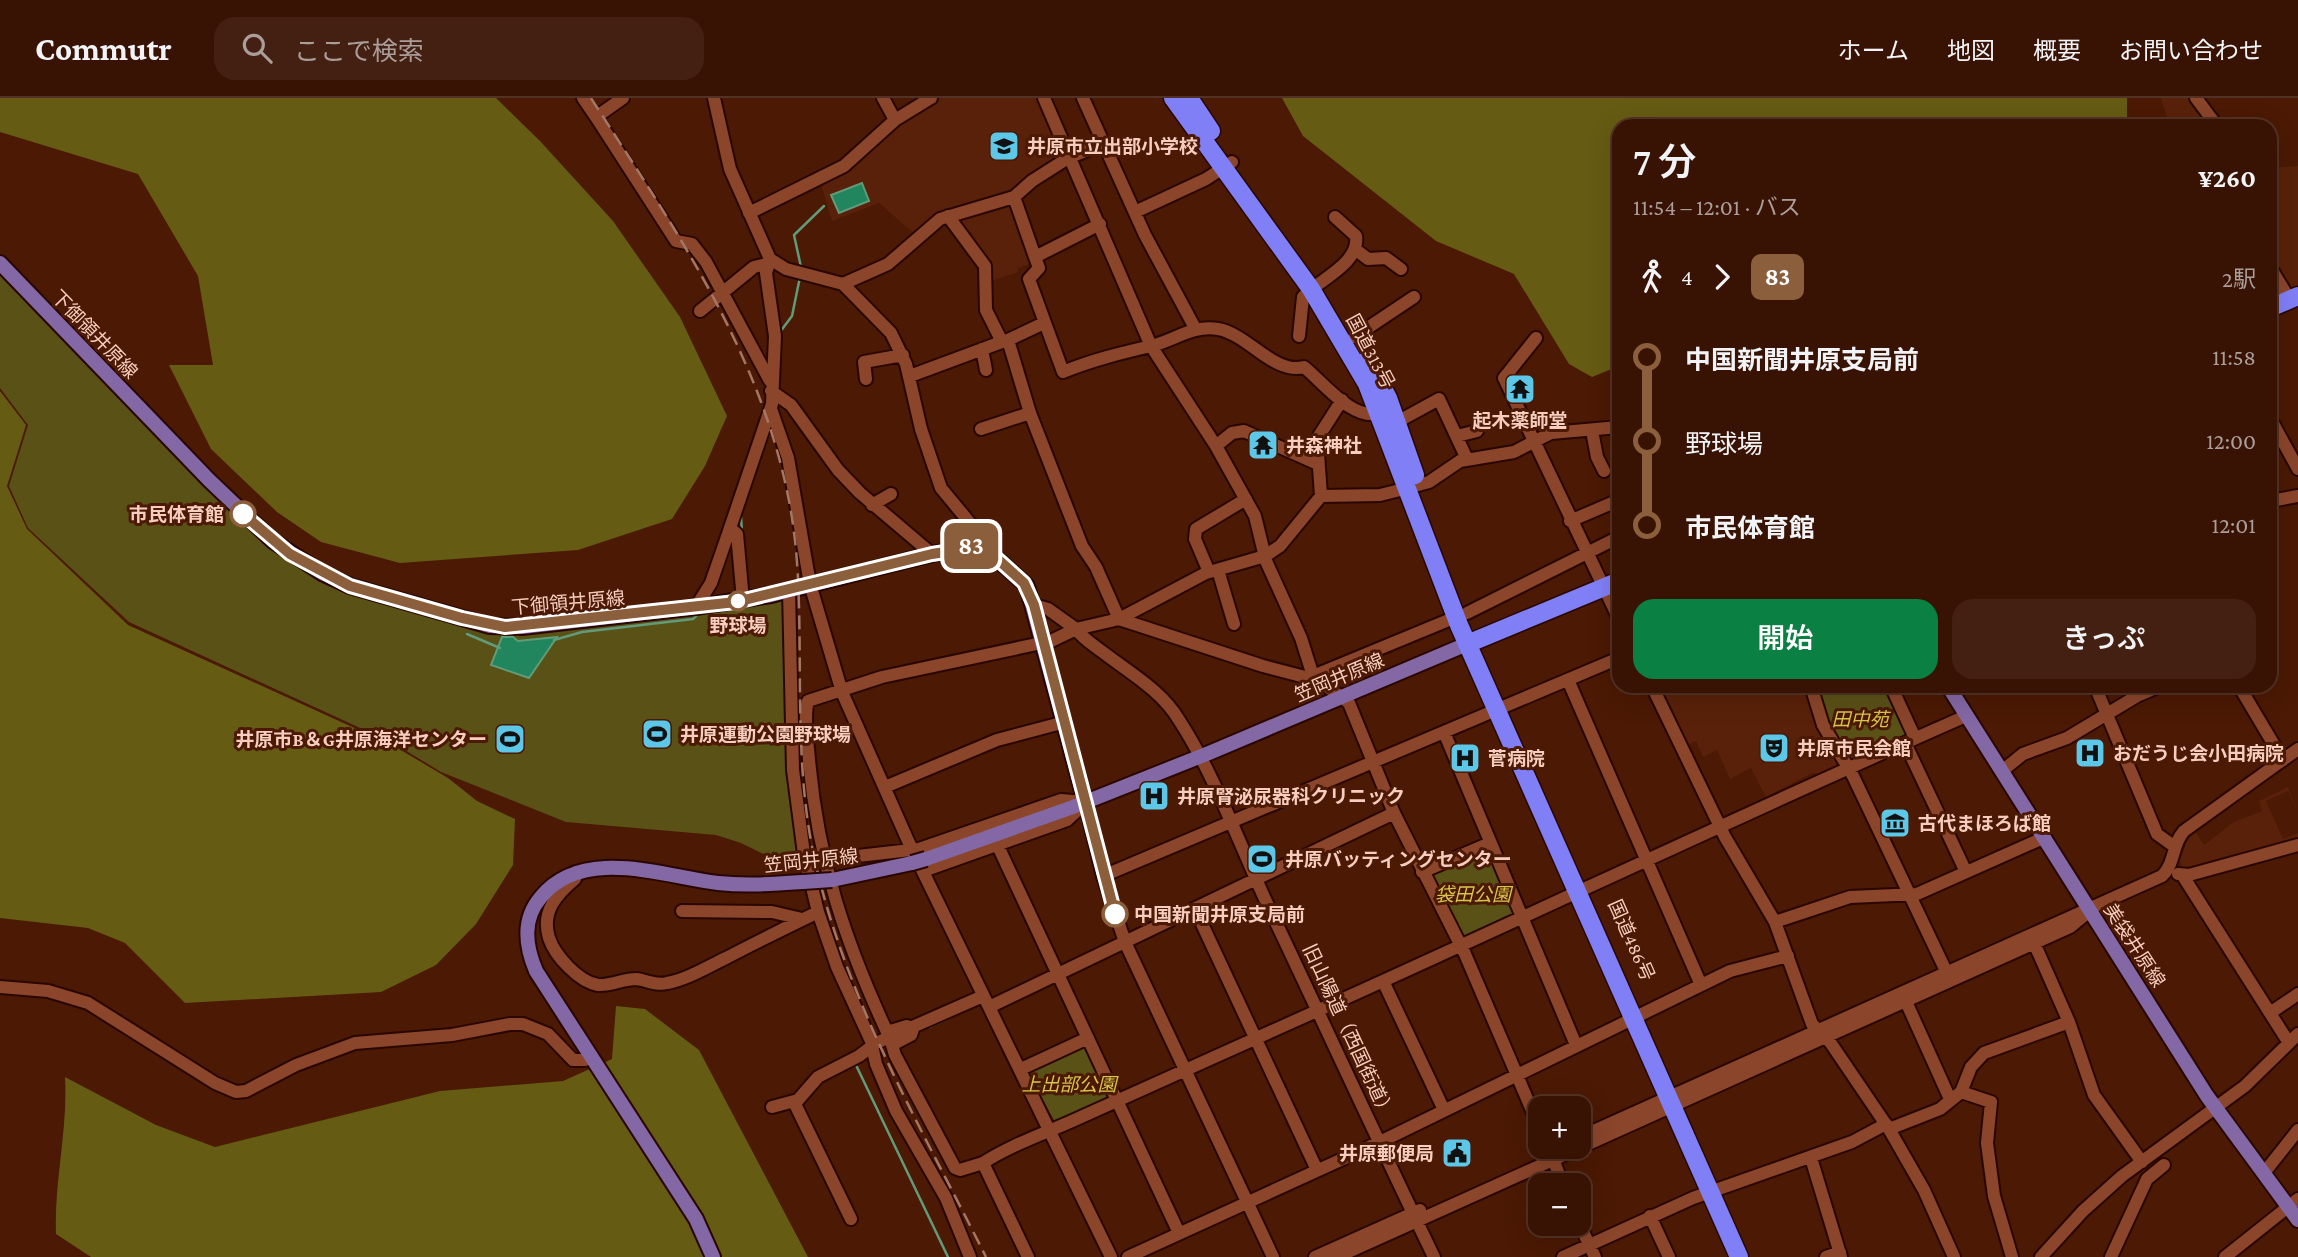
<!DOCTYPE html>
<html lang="ja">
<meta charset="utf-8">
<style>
body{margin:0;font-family:"Crimson Pro","Noto Sans JP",serif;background:#432012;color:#f1f3f6;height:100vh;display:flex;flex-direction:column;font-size:26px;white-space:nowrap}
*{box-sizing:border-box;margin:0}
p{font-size:23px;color:#ab9e9a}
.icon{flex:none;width:38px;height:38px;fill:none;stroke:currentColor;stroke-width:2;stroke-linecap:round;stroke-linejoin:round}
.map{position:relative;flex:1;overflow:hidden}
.sheet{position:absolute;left:1612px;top:21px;width:665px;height:574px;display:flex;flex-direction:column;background:#381303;border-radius:21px;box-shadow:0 7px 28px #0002,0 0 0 2px #523225}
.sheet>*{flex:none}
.badge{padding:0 14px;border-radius:10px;font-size:24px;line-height:46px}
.fabs{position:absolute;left:1528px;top:998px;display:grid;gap:14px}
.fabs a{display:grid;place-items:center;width:63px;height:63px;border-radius:14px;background:#381303;box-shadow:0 7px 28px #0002,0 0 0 2px #523225;font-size:35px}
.map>.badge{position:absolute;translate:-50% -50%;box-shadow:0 0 0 4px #fff}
.legs{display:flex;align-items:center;gap:10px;height:77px;padding:0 21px;font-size:23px}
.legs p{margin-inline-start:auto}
.headline{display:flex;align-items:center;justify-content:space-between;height:119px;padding:0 21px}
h1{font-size:38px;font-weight:600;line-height:52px}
.primary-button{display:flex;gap:14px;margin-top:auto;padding:14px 21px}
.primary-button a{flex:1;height:80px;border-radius:21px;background:#0b8043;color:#fff;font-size:28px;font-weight:600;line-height:80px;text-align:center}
.primary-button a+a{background:#432012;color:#f1f3f6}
ul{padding:0 21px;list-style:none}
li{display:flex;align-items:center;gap:24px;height:84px;font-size:26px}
li i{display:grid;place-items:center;width:10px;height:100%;margin:0 9px;background:currentColor}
li i::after{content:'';width:18px;height:18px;margin:-9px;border:5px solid;border-radius:50%;background:#381303}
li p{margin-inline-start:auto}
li:first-child i{background:linear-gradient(#0000 50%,currentColor 0)}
li:last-child i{background:linear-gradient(currentColor 50%,#0000 0)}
header{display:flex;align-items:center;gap:42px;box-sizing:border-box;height:98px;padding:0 35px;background:#381303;border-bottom:2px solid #523225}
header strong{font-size:33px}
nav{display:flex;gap:38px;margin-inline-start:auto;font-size:24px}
.search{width:490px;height:63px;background:#432012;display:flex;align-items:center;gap:18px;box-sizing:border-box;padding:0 24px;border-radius:21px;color:#ab9e9a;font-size:26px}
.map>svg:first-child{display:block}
</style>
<header>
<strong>Commutr</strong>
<div class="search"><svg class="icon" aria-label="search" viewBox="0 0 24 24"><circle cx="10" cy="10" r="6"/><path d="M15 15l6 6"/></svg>ここで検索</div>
<nav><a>ホーム</a><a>地図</a><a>概要</a><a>お問い合わせ</a></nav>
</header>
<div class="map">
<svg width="2298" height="1159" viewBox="0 0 2298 1159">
<rect width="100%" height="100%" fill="#4b1904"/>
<path fill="#592109" d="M939 0H1040L1064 59 1013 97 951 115 941 113 917 138 879 105 832 123 821 86 898 24Z
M2161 0H2192L2213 28H2170Z
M2298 68V191L2287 192 2270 162V70Z
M1012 103 1033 165 1018 170V174L991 183 955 127 959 118Z
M1656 588H1808L1838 667 1822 675H1812L1766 699 1751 670 1730 681 1717 652 1703 659 1696 643 1686 648Z
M2288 689 2298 715 2288 693 2266 703 2283 741 2298 735V744L2185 775 2180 763 2186 745 2195 733 2204 747 2234 724 2262 713 2259 703Z"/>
<path fill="#5a5117" d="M0 173 253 434 293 467 337 489 445 524 507 538 723 514 783 503 798 751 792 756 772 760 741 745 716 737 566 724 441 674 395 646 129 524 28 430 9 388 28 327 0 290Z
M1814 588H1889L1910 634 1847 662 1835 644Z
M1488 749 1516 814 1462 840 1429 774Z
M1087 947 1110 996 1108 1001 1056 1026 1028 974Z"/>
<path fill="#655b13" d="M0 0H496L540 43 613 123 680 219 727 318 705 368 672 421 578 452 400 465 321 444 277 414 211 351 169 267H213L198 178 138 76 0 34Z
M1282 0H2127V28H1619V268L1592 279 1569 266 1514 176 1436 143 1303 38Z
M0 293 26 327 7 388 27 431 128 527 394 648 448 680 477 703 515 721 513 767 476 826 436 867 381 894 185 905 125 845 88 830 0 820Z
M616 908 645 911 699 952 808 1159H91L56 1136C54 1083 68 1032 65 979L156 1027 215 1049 440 993 563 983 612 961Z"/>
<path fill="#21865d" stroke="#619b7a" stroke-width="2" d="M862 85 869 103 839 115 831 97Z
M502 539H513L518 543 557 539 529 580 491 567Z"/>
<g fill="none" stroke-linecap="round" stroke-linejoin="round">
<path stroke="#619b7a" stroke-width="2.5" d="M862 44 880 28
M801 169 794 137 824 108
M780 234 792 218 800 179
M741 419 742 434
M737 428 769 335
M719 481 733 441
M467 536 500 550
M554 542 582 534 693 521 696 518
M929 929 953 918
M855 965 948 1159"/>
<g stroke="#290700" stroke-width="16">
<path id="minor" d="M583 0 596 19 623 0
M714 0 730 71 770 161 786 171 843 186 891 235 906 266 921 331 941 390 979 436 983 448
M883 0 895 22
M1044 0 1151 248 1216 348 1255 418 1266 463 1301 540 1313 578 1456 519
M1083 0 1145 137 1195 230
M2196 0 2217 28
M596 19 676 143 692 146 706 164 770 283
M1014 99 1035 159
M1135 114 1206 81 1232 64
M749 115 844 68 895 22 931 0
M948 118 985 168 986 212 1002 244
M1100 126 1035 159 1039 170 1029 181 1063 274C1092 262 1121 255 1151 248 1176 242 1191 227 1218 231 1248 236 1274 277 1304 269 1323 284 1353 324 1380 315
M1355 151 1368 161 1386 160 1401 171
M2270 169 2290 202
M843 186 888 166 940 121 1014 99 1032 83 1068 60 1103 46
M700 213 754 169 767 166
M1044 225 1008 242 1030 315 1082 448 1096 469 1119 521 1206 475 1265 458 1280 448 1321 398 1380 397 1400 392 1429 384 1460 363 1514 354 1551 335 1619 329
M1299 238 1303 199C1318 182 1360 166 1356 138L1335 119
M1354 239 1414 199
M1536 240 1504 280 1619 521
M982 251 986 272
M910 278 1007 242
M866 281 864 264 903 257
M771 293 791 307 838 372 860 395 932 456
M771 311 788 360 810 486 842 594 909 745 1111 1159
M2270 320 2298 371
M1397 324 1439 301 1467 361
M981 331 1030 315
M1592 333 1597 359 1604 373
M1457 338 1477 333
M1216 348 1232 335 1244 333 1318 366
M1321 398 1317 341 1342 302
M2270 403 2298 398
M872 407 891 396
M1570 423 1619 402
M1218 472 1234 526
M1209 474 1195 441 1196 431 1246 401
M789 492 793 672 804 756 818 814 837 869 871 943 876 966 896 1013 946 1100 970 1159
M743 502 737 436 730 430 772 306 775 238 766 175 770 161
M1034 507 1048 511 1076 531 1119 521 1263 568 1305 579 1313 578 1349 605 1394 715 1465 856 1540 1031
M696 509 711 485 730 430
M1467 515 1619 439
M1568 582 1701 887
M1652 588 1725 739 1775 824 1812 926 1830 944 1889 1031 1924 1092 1954 1159
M1811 588 1823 627 1853 678 1946 873
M1891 588 1915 640
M2095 588 2157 736 2175 749
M2239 588 2283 662
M1444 634 1576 947
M1905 645 1966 774
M2002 673 2023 656 2067 640 2137 598 2160 588
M885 689 997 642 1065 624
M1085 704 1103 778 1125 844 1273 1159
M997 746 1179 1135
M823 762 919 751 1061 702 1085 704
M923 773 1067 722 1083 707
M576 774 575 781C556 797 541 814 549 840 555 858 579 884 598 887 611 888 623 881 636 881 647 882 655 888 667 885 688 881 707 869 726 860 757 844 787 829 818 814
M1422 774 1490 745
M2178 776 2189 777 2298 747
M1103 778 1619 560
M2183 778 2289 945
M1195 811 1317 1072
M682 813 772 814 802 821
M1775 824 1850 799 1917 796 2043 740
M1383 883 1444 1012
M0 889 48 893 88 905 215 985 236 994 246 993 296 967 355 945 452 937 510 926H523L548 936 573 962H585L590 958
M1903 897 1950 1001
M989 909 1394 715
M2270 915 2298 896
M1642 916 1730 873 1788 858
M2069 924 2094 997 2142 1064
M1021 971 1088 940
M1961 994 1991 1004 1987 1045 1994 1098 2012 1159
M794 1004 851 1121
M772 1009 798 1002 818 979 859 958 876 945 983 898
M1889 1031 1940 1011 1961 994 1971 969 1984 955 2069 924 2031 838
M1578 1040 2162 778C2175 766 2172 746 2184 733L2298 651
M1548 1048 1563 1087
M1811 1060 1841 1159
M983 1065 1028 1159
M2264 1075 2298 1032
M1650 1118 1669 1159
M1578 1123 1595 1159
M1128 1159 1380 1044 1632 921
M1315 1159 1420 1112
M1337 1159 2070 829 2087 815
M1434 1159C1376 1039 1321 919 1264 799 1237 740 1214 676 1179 622 1162 593 1130 575 1104 555 1095 548 1083 541 1076 531L1051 543 882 579 808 603C803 619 808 645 809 662 818 763 845 843 887 934L907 928 913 931 911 937 892 947 895 957 955 1070 960 1072 983 1065C1012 1046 1049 1034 1081 1019 1160 983 1240 948 1319 912 1535 815 1749 713 1966 618
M1563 1159 1693 1100 1852 1044 1886 1026
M1826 1159 1840 1154
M2041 1159 2083 1113 2122 1078 2245 988 2298 936
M2111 1159 2147 1081 2164 1067
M2225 1159 2298 1101"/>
</g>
<g stroke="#290700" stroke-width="18">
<path id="major" d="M0 165 209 382 273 443 322 475 350 488 490 528 522 529 696 509 771 497 932 456 983 448 1027 488 1085 704
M1948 588 2207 998 2298 1122
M926 761 1073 709 1209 655 1467 546
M832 782 912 765
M713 1159 696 1121 536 873C525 847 522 821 541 799 583 748 662 778 718 785 746 788 774 786 803 784"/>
</g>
<g stroke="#290700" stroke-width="21">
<path id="highway" d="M1173 0 1311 191 1367 286 1459 527 1739 1159
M1189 0 1211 33
M2270 210 2298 198
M1367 261 1388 300 1415 377
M1467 546 1619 483"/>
</g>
<use href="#minor" stroke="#8a452b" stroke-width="12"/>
<use href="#major" stroke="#8468a5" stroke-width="14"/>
<use href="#highway" stroke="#807ff6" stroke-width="18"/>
<path stroke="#a47765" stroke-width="2.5" stroke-dasharray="14 7" stroke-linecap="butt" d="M591 0C684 145 784 287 797 464 804 568 792 673 818 776 851 911 924 1035 986 1159"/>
<g stroke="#290700" stroke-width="18" stroke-linecap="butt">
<path id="major-bridge" d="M912 765 926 761
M803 784 832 782"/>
</g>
<use href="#major-bridge" stroke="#8468a5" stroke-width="14"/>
</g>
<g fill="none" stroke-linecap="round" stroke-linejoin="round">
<g stroke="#fff" stroke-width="16">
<path id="line-1" d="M243 416 290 456 350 488 462 520 505 529 736 504 932 456 983 448 1024 485 1034 507 1115 816"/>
</g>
<use href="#line-1" stroke="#8b5e3c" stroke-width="10"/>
</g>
<defs>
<g id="school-square" transform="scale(1.575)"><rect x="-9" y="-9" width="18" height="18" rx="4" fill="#5dc7e8" stroke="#4b1904"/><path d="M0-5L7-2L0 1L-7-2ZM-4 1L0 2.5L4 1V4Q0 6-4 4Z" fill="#111"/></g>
<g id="temple-square" transform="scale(1.575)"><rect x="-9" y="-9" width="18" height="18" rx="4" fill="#5dc7e8" stroke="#4b1904"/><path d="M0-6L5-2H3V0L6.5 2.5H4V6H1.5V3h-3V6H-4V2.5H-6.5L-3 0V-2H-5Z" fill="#111"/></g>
<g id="stadium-square" transform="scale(1.575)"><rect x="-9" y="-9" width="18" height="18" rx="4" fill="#5dc7e8" stroke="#4b1904"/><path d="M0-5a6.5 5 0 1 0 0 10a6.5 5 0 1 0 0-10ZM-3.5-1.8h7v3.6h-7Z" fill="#111"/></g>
<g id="theatre-square" transform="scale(1.575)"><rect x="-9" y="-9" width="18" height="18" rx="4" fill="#5dc7e8" stroke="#4b1904"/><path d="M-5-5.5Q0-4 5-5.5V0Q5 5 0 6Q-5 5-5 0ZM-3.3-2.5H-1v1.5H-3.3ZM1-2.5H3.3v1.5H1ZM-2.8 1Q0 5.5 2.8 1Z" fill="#111"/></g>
<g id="hospital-square" transform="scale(1.575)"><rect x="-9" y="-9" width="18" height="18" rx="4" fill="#5dc7e8" stroke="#4b1904"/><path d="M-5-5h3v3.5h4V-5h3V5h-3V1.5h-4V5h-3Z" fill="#111"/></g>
<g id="museum-square" transform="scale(1.575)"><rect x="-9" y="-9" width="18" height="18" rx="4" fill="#5dc7e8" stroke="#4b1904"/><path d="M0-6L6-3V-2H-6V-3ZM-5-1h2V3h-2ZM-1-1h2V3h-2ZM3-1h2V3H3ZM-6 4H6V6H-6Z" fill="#111"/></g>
<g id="civic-square" transform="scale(1.575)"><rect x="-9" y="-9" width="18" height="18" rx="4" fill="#5dc7e8" stroke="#4b1904"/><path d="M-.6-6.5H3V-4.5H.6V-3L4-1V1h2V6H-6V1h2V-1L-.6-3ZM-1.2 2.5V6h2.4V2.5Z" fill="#111"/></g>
</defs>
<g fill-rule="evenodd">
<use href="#school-square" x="1004" y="48"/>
<use href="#temple-square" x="1520" y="291"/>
<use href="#temple-square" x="1263" y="347"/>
<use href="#stadium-square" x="657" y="636"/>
<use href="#stadium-square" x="510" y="641"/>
<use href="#theatre-square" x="1774" y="650"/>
<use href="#hospital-square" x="2090" y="655"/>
<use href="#hospital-square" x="1465" y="660"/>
<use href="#hospital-square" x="1154" y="698"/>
<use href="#museum-square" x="1895" y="725"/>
<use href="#stadium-square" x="1262" y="761"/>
<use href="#civic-square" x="1457" y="1055"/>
</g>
<g fill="#fff" stroke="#8b5e3c" stroke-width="3.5">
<circle cx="243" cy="416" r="12"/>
<circle cx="738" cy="503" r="9"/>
<circle cx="1115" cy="816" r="12"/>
</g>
<g text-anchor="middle" stroke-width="6" stroke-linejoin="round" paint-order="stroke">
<g font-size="19" font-weight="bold" fill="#f6cdbe" stroke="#4b1904" text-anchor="start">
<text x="1027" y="55">井原市立出部小学校</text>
<text x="1520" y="329" text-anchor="middle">起木薬師堂</text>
<text x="1286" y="354">井森神社</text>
<text x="680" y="643">井原運動公園野球場</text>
<text x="487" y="648" text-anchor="end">井原市B＆G井原海洋センター</text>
<text x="1797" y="657">井原市民会館</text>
<text x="2113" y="662">おだうじ会小田病院</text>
<text x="1488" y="667">菅病院</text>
<text x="1177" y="705">井原腎泌尿器科クリニック</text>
<text x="1918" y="732">古代まほろば館</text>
<text x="1285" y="768">井原バッティングセンター</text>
<text x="1434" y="1062" text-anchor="end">井原郵便局</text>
</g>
<g font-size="19" fill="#f6cdbe" stroke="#4b1904">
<text transform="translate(95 236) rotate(46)" y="7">下御領井原線</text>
<text transform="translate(1371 253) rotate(62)" y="7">国道313号</text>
<text transform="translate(568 504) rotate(-5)" y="7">下御領井原線</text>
<text transform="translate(1339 579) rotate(-23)" y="7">笠岡井原線</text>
<text transform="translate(811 762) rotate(-6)" y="7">笠岡井原線</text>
<text transform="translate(1632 842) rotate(66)" y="7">国道486号</text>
<text transform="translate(2135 847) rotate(57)" y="7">美袋井原線</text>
<text transform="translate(1349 933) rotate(65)" y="7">旧山陽道（西国街道）</text>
</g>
<g font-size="19" font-weight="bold" fill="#f6cdbe" stroke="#4b1904" text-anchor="end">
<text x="224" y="423">市民体育館</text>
<text x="738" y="534" text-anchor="middle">野球場</text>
<text x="1134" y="823" text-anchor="start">中国新聞井原支局前</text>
</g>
<g font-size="19" font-style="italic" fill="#d7c54b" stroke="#4b1904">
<text x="1860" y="628">田中苑</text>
<text x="1473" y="803">袋田公園</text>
<text x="1069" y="993">上出部公園</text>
</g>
</g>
</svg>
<div class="fabs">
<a>+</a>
<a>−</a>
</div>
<b class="badge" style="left:971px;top:448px;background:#8b5e3c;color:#fff">83</b>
<section class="sheet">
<div class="headline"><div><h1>7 分</h1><p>11:54 – 12:01 · バス</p></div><b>¥260</b></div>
<div class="legs"><svg class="icon" aria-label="walk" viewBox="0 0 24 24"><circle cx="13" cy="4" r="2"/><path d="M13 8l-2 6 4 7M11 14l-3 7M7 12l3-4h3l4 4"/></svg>4<svg class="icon" aria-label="forward" viewBox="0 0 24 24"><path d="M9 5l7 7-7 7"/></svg><b class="badge" style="background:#8b5e3c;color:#fff">83</b><p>2駅</p></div>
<ul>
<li><i style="color:#8b5e3c"></i><b>中国新聞井原支局前</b><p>11:58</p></li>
<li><i style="color:#8b5e3c"></i><span>野球場</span><p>12:00</p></li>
<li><i style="color:#8b5e3c"></i><b>市民体育館</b><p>12:01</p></li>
</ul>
<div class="primary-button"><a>開始</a><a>きっぷ</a></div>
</section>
</div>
